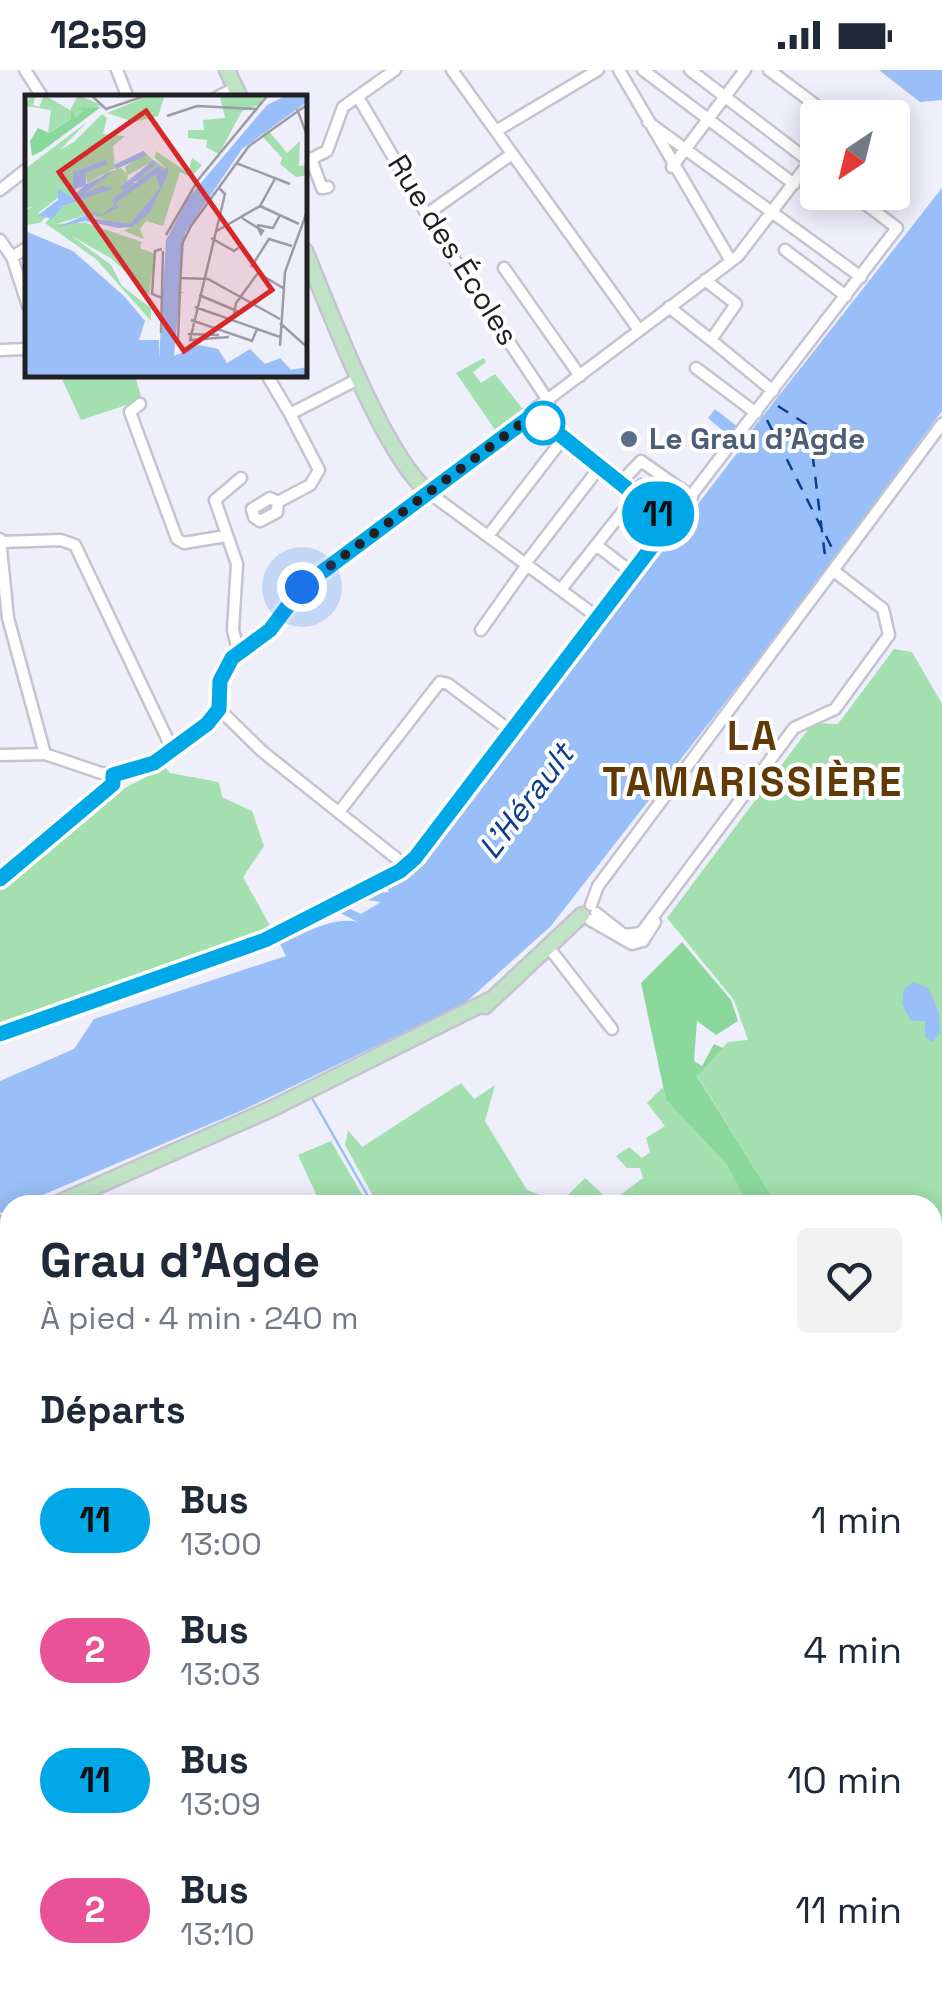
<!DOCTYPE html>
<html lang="fr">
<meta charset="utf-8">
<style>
body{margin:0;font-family:"Space Grotesk",sans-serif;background:#f2f2f3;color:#1f2937;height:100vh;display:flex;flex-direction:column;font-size:38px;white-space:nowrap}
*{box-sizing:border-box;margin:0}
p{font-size:32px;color:#747a83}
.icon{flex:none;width:55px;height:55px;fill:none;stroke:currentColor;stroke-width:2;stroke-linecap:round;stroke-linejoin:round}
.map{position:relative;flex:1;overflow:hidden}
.drawer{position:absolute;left:0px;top:1125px;width:942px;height:802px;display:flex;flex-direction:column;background:#fff;border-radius:30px 30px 0 0;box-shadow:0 5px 25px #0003}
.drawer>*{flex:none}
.badge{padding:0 20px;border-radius:32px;font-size:35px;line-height:65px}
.needle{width:65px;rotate:215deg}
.tools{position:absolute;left:800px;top:30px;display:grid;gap:20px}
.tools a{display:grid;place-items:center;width:110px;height:110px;border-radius:10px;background:#fff;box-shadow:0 5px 25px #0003;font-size:50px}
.you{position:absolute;width:50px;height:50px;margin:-25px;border:8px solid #fff;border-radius:50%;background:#1a73e8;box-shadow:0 0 0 15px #1a73e833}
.map>.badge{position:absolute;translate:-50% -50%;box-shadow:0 0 0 5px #fff}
h2{padding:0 40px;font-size:38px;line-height:90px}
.round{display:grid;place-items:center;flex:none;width:105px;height:105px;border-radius:10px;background:#f2f2f3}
.summary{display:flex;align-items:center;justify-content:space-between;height:170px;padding:0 40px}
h1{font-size:48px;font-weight:700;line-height:75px}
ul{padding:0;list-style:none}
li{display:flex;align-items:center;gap:30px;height:130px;padding:0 40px}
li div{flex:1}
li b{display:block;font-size:38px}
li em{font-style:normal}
li .badge{min-width:110px;font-weight:700;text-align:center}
.status{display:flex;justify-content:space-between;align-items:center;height:70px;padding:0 50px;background:#fff;direction:ltr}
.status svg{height:28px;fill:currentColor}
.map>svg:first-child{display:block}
</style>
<div class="status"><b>12:59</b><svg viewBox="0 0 49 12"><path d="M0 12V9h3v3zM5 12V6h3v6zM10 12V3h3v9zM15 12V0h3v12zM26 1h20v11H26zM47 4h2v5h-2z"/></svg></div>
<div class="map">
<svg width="942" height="1927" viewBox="0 0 942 1927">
<rect width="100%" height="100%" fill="#eeeffb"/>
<path fill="#a3dfaf" d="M484 288 486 292 473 302 481 313 495 304 526 343 498 364 456 303Z
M60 305H135L142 330 81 350Z
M894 579 912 582 942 634V1318L933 1306 932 1135H777L697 1005 728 972 748 970 734 930 667 848 813 653 838 654Z
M165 697 170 703 219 712 222 727 252 741 264 776 243 807 273 861 228 873 0 954V818L110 726Z
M461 1013 474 1029 495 1015 485 1051 527 1120 560 1133 585 1108 611 1132 643 1108 640 1098H627L616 1086 629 1077 642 1088 650 1082 646 1068 665 1056 647 1033 663 1017 666 1030 727 1095 748 1135H378L345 1075 348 1060 362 1077Z
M331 1071 368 1135H321L298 1085Z
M942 1463V1618H933L932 1464Z
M933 1797 942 1798V1927H683L701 1918H932Z
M0 1842 10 1844V1918H150L160 1927H0Z
M545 1918 539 1927H335L334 1919Z
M551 1918H697L676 1927H550Z"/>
<path fill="#8bd89c" d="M682 872 731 930 738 951 716 965 697 951 694 991 702 996 714 974 723 978 697 1006 777 1135H748L727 1095 666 1030 641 913Z"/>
<path fill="#9abef7" d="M879 0H942V30L920 32Z
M942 118V341L786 554 551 856 464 934 243 1040 0 1143V1011L74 979 94 949 286 886 280 874C305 863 334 846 358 852L338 842 346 837 361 844 381 832 368 830 373 823 389 822 386 815 409 804 426 785 684 452 631 413 641 407 688 447 744 374V369L734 362 730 367 708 348 715 339 748 365Z
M914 912 928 918 939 942 940 963 932 972 925 967V951H911L902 934 904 918Z"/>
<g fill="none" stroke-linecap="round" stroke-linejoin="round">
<path stroke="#9abef7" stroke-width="2.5" d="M312 1028 373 1135
M683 1927 701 1918
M815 1927 816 1918"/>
<path stroke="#0b3e8e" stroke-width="2.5" stroke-dasharray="12 10" stroke-linecap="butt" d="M778 336 809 356 826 494
M767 350 822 459
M826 466 834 482"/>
<g stroke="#c3c4cf" stroke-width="15">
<path id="street" d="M25 0 43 28
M117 0 128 28
M452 0 639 260
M619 0 731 191
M643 0 794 114
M690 0 818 98
M769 0 833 48
M358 27 446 177 549 332
M216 28 235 18
M648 52 861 207
M496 61 598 0
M311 89 322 118 328 117
M305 92 327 81 343 37 395 0
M672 97 745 0
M0 120 28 98
M427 144 512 84
M0 170 12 187 28 177
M785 180 846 226
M12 187 28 236
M504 198 580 306
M669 237 711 270 736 234 705 210
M711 270 773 321
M0 280 28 279
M696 298 756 343
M267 305 290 344
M140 334 130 342 177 469 184 473 226 466
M619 414 641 391 692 427
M428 422 600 549
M278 432 270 428 252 439 254 447 260 451 277 442 278 432 310 415 319 400 290 344 360 308
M670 453 897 158 850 122
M488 466 562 370
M0 469 8 548 45 684
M2 472 61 470 75 475 173 681
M596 475 634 504
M525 494 599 398
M562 518 635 426
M481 560 527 495
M238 580 233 560 237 494 215 430 241 408
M219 639 263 682 406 796
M0 685 45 684 101 703 126 704 173 681 216 645 220 611 232 587 270 560 311 508 738 186 818 81
M339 742 440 612 448 614 512 662
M0 809 113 714V705
M591 835 598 816 942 354
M596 843 624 865 641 863 794 658 835 639 889 565 883 539 834 501
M590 850 632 874 643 871 655 852
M550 879 612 959"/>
</g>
<g stroke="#c3c4cf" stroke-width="19">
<path id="secondary" d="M227 0 240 28
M305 181C330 241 382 382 428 422
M485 936 582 845
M0 964 265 870 375 816 415 788 670 453 534 344
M54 1135 271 1039 490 930
M0 1155 10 1152"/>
</g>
<use href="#street" stroke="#fff" stroke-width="10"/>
<use href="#secondary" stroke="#c0e2c5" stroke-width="14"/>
</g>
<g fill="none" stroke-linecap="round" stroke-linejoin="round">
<g stroke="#fff" stroke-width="22">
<path id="line" d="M0 809 113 714V705L154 693 207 654 219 639 220 611 232 588 270 560 302 517 534 344 670 453 415 788 400 801 265 870 0 964"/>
</g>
<use href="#line" stroke="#00a8e7" stroke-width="15"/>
<path stroke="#202024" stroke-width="10" stroke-dasharray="0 18" d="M302 517 534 344 543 353"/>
</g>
<circle fill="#fff" stroke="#00a8e7" stroke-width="5" cx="543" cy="353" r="20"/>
<circle fill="#5c6f8a" stroke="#fefefe" stroke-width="4" cx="629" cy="369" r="10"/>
<g text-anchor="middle" stroke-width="8" stroke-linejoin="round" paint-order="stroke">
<g font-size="30" fill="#202024" stroke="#fefefe">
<text transform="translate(453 180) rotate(58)" y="10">Rue des Écoles</text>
</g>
<g font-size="30" font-weight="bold" fill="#4e5e75" stroke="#fefefe" text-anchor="start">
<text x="649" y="379">Le Grau d'Agde</text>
</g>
<g font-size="32" font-style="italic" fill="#0b3e8e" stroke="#fefefe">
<text transform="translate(526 731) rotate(-53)" y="11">L'Hérault</text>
</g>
<g font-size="40" font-weight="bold" letter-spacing="2.5" fill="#603b08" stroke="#fefefe">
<text x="753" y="680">LA<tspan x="753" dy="46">TAMARISSIÈRE</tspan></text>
</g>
</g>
<g transform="translate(25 25)">
<rect width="282" height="282" fill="#eeeffb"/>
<path d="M5 0H11L8 10 14 12 19 0 45 15 53 0 76 10 50 22 46 15V24L23 38 26 15 1 11ZM126 0 139 3 133 21 109 27 82 18ZM183 0H240L234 10 217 16 194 59 181 52 182 45 163 43V35H179L178 25 200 23 195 2ZM77 19 82 23 78 39 100 41 88 51 90 73 62 88 61 80 46 102H34L13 118 22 121 15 128 0 130V115L8 112 0 113V74L62 27 35 55 49 47ZM243 35 262 58 275 46 274 71 282 70V80L271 82 255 69 257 63 237 41ZM131 56 163 78 167 63 177 70 166 82 155 77 138 131 121 126 115 134 119 144 99 136 124 119V114L102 131 62 120 31 129 69 127 61 128 117 147 115 153 130 159 124 200 87 164 47 141 86 170 97 191 126 213V226L71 164 20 128 38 111 81 94 59 99 80 78 96 73 102 79 100 72 120 57 129 66 103 80 102 88H113L110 82 130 66 142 74 130 63Z" fill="#a3dfaf"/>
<path d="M76 12 17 56 7 61 5 46 13 33 24 38 46 24V15L51 22 59 16 52 13Z" fill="#8bd89c"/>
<path d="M262 0H282V7L217 54 160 138 155 197 161 198H155L149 261 174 250 193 254 202 268 225 254 240 269 255 263 266 275 282 272V282H0V136L48 156 100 202 120 226 114 245H134V265L141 145 164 102 242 10ZM144 72 142 81 124 119 107 132 93 133 60 126 32 132 69 117 77 120 90 109 95 112 76 121 67 119 66 123 105 129 135 93 130 78ZM90 75 60 98 77 91 89 93 38 111 27 124 13 120 33 105V94L46 102 59 91 48 95V76L61 79V89Z" fill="#9abef7"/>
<path fill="none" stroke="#9abef7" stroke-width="5" d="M90 72 120 58M51 79 81 67M97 94 130 67M88 107 136 72"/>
<path fill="none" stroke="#9c9ca5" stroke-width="2.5" d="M66 0 81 14 123 0M272 14 283 43M142 21 172 11 233 14M211 68 265 89M194 93 200 99 165 245 204 242M235 111 274 129M217 123 238 136 236 139 233 133M232 130 248 133 255 120M190 137 235 111 251 82M141 140 173 85 243 0M186 143 209 156 216 151M137 154 130 156 127 199 137 203M226 172 244 144 267 151M155 183 183 184 255 224M174 200 212 216M170 212 255 242M166 225 227 246 232 234M208 225 211 208 233 178 258 193M255 228 283 253M136 238 138 156M163 239 194 240M153 244 157 149 166 131 224 51 283 9M255 251 260 177 283 114"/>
<path fill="#d62828" fill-opacity="0.15" stroke="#d62828" stroke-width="5" d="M121 16 247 195 159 256 34 77Z"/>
<rect width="282" height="282" fill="none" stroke="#202024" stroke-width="5"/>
</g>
</svg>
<div class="tools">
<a><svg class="needle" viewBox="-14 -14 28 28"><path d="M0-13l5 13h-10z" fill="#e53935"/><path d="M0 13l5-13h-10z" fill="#747a83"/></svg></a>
</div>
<div class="you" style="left:302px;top:517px"></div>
<b class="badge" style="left:658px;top:444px;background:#00a8e7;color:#111">11</b>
<section class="drawer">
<div class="summary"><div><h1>Grau d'Agde</h1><p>À pied · 4 min · 240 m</p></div><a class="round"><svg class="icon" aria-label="heart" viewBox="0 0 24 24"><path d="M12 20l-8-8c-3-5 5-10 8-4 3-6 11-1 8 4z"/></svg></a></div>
<h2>Départs</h2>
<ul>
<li><span class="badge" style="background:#00a8e7;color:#111">11</span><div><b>Bus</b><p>13:00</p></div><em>1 min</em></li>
<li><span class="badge" style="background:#ea5297;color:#fff">2</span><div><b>Bus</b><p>13:03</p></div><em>4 min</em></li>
<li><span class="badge" style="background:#00a8e7;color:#111">11</span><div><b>Bus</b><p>13:09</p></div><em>10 min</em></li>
<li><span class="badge" style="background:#ea5297;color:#fff">2</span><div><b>Bus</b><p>13:10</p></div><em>11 min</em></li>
</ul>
</section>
</div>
